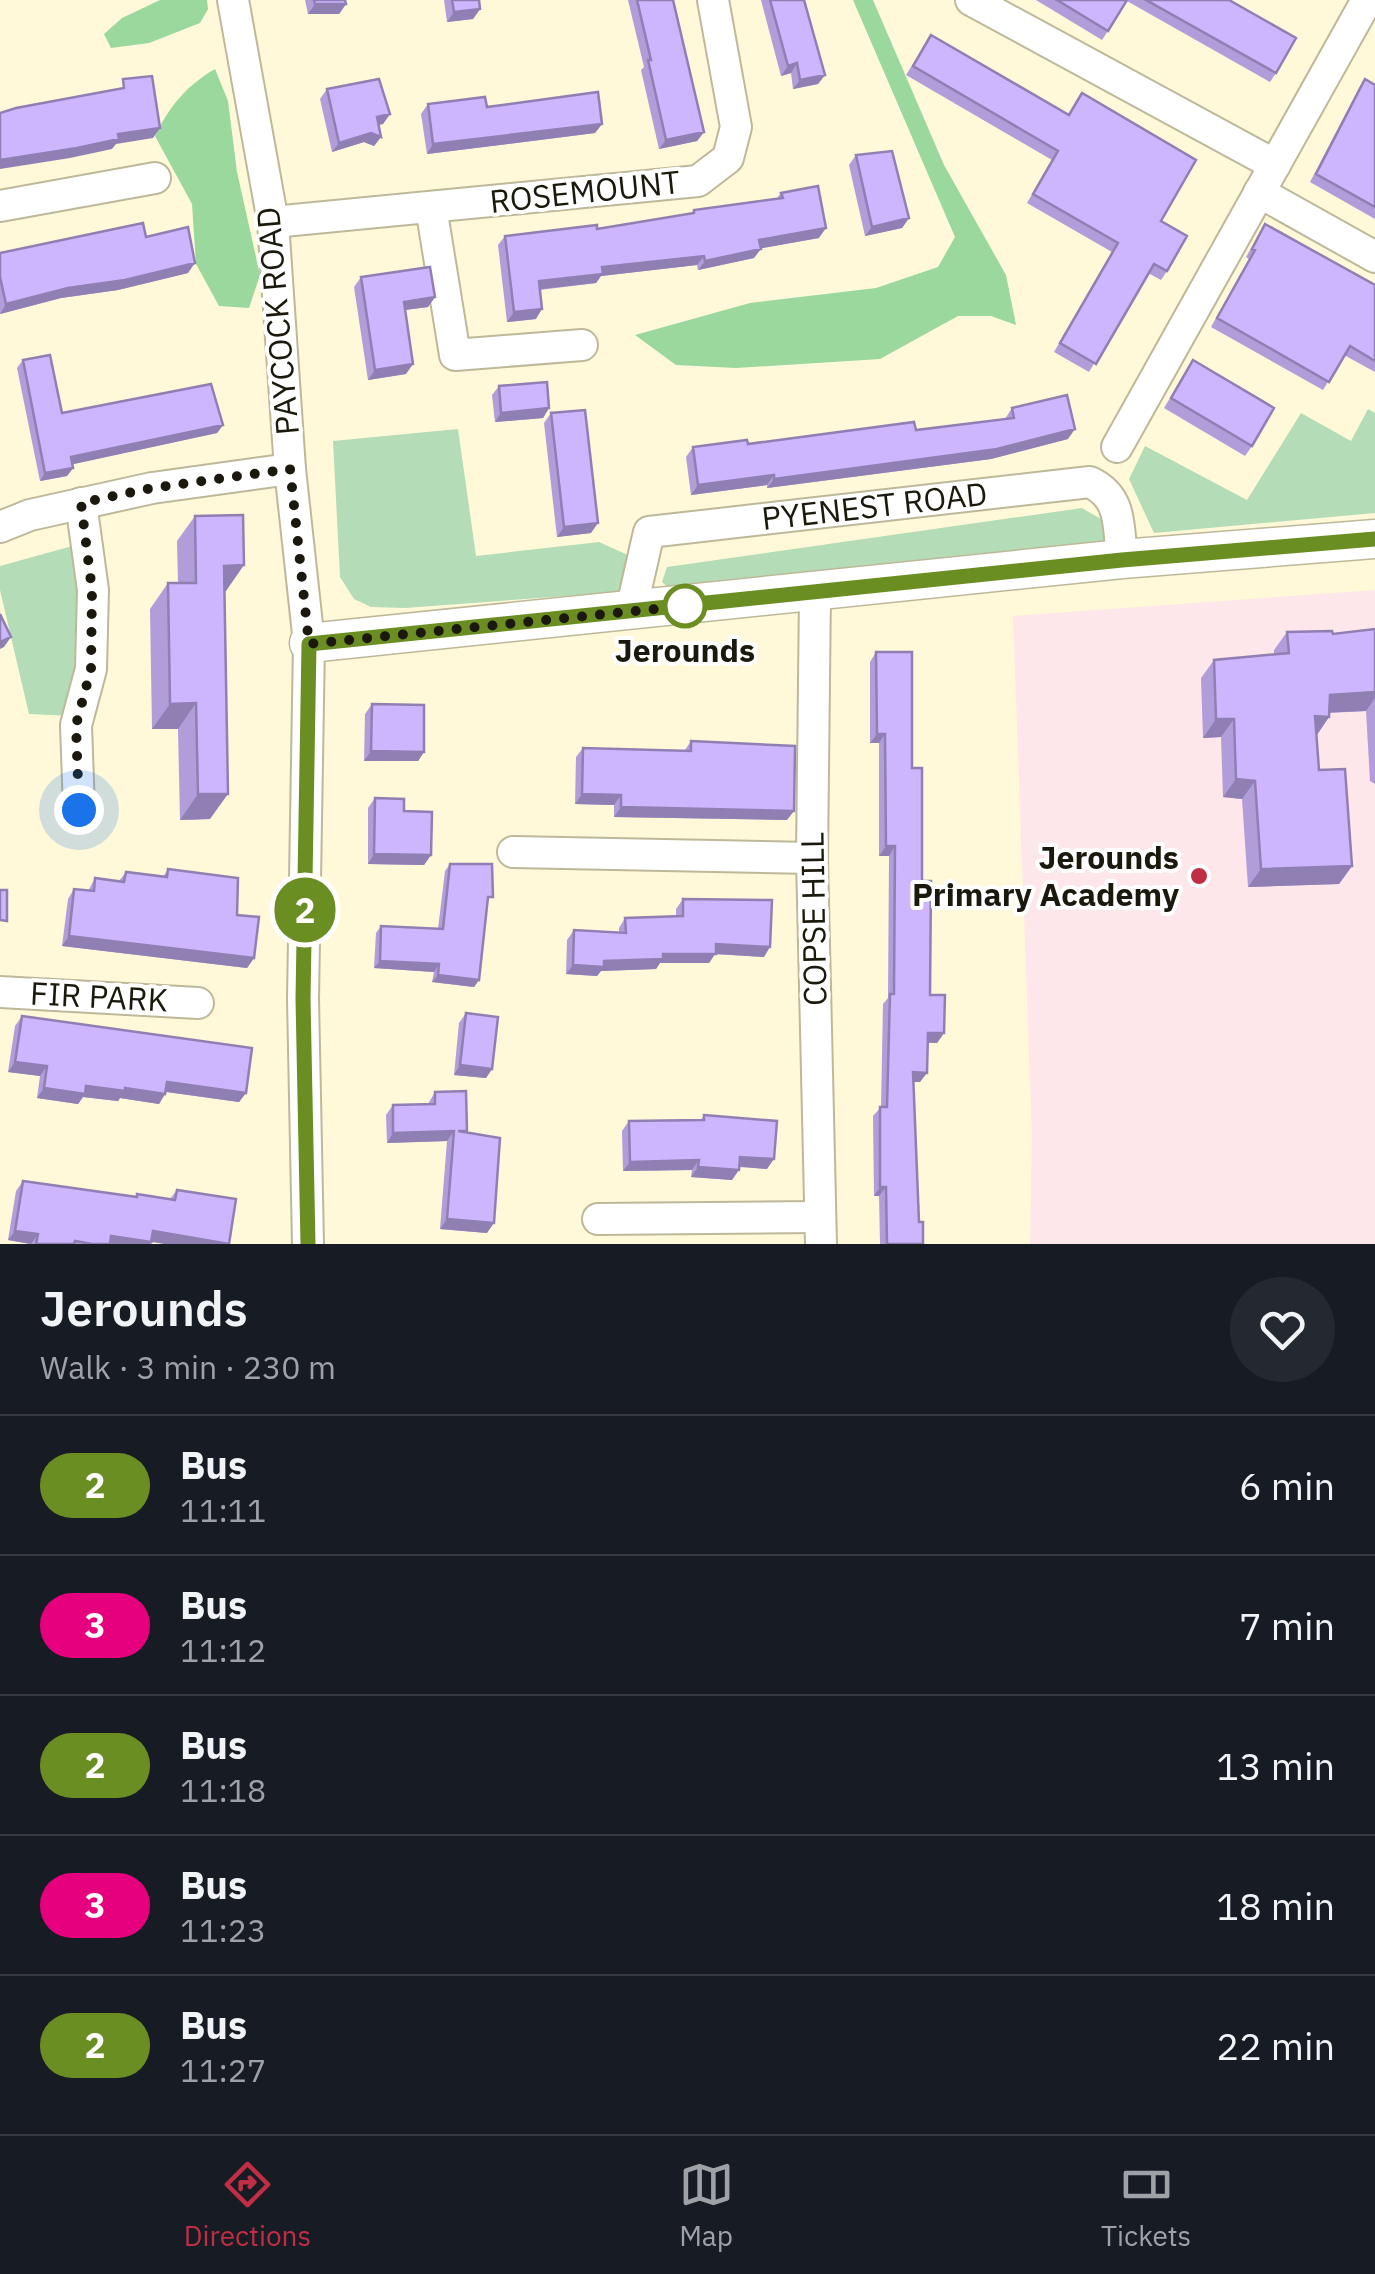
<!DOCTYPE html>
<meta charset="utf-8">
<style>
body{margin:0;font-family:"IBM Plex Sans",sans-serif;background:#242831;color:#f1f3f6;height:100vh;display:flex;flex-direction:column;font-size:38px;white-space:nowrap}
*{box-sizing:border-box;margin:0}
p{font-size:32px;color:#9ea1a6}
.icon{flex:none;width:55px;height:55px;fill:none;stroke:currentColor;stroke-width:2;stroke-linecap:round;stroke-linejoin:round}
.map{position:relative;height:1244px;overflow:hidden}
.details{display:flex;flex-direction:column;background:#171b24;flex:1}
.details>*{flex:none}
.badge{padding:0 20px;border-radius:32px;font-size:35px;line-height:65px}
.you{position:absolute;width:50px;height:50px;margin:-25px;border:8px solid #fff;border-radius:50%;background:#1a73e8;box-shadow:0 0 0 15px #1a73e833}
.map>.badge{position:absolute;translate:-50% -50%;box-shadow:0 0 0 5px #fff}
.round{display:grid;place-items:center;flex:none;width:105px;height:105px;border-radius:52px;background:#242831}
.overview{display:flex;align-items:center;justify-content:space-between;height:170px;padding:0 40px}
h1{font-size:48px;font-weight:600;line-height:75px}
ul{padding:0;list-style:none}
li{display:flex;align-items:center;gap:30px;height:140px;padding:0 40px;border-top:2px solid #363941}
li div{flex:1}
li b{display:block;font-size:38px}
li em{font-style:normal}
li .badge{min-width:110px;font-weight:700;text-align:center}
.menu{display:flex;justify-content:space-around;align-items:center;height:140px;border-top:2px solid #363941;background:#171b24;font-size:28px;color:#9ea1a6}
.menu a{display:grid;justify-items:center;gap:5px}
.menu .current{color:#bf2e44}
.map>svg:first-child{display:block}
</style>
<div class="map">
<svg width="1375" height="1244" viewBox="0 0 1375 1244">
<rect width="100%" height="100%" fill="#fff8d9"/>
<path fill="#fde7ea" d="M1375 590V1244H1030L1032 1135 1013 616Z"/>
<path fill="#b4dcb6" d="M1368 409 1375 413V513L1154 533 1129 479 1145 446 1247 500 1301 413 1351 441Z
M458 429 476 556 599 542 630 556 621 592 405 608 371 607 354 599 340 577 333 441Z
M1082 508 1101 519 1105 543 669 588 662 582 667 567Z
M76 545 91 669 72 716 29 714 0 590V566Z"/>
<path fill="#9ad89e" d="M160 0H207L208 9 200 23 149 43 111 48 104 34 122 18Z
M853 0H873L944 165 1006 275 1016 325 991 316H958L880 359 736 368 676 365 635 335 750 303 876 288 938 267 955 237Z
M215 69 228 101 237 172 260 275 249 308 219 306 196 264 192 204 155 136C169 107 187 85 215 69Z"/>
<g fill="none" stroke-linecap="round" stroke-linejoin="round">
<g stroke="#beb89a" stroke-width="34">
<g id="minor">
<path d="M233 0 273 222 290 469 309 643 303 999 308 1244"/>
<path d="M971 0 1275 165"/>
<path d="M1259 192 1375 257"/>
<path d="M0 206 155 178"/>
<path d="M431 207 455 355 582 345"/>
<path d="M273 222 698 181 728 158 736 127 713 0"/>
<path d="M1117 447 1367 0"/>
<path d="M0 527 30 515 152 488 290 469"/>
<path d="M815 593 812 858 821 1244"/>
<path id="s1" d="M631 611 649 532 1090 482C1123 498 1118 527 1122 559"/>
<path d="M79 810 76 725 91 669 93 590 81 503"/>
<path d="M513 852 812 858"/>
<path d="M0 992 198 1003"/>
<path d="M598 1219 820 1217"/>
</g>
</g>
<g stroke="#beb89a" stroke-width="41">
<path id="tertiary" d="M309 643 1122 559 1375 539"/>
</g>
<use href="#minor" stroke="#fff" stroke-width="30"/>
<use href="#tertiary" stroke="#fff" stroke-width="38"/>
</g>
<path fill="#b19dda" d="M305 0H345L346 4 339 14H308Z
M444 0H479L480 9 473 19 447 22Z
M628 0H673L704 132 697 141 659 149 641 70 644 67Z
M761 0H804L825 75 818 84 793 89 791 73 781 76Z
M1036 0H1229L1276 73 1270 82 1127 1 1102 40Z
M931 35 1161 221 1167 271 1161 280 1148 273 1089 372 1054 352 1112 252 1027 203 1052 160 906 75Z
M1365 79 1375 85V219L1310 182 1359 88Z
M327 89 390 114 383 124 378 125 381 137 374 146 364 142 332 152 320 99Z
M428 104 487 107 602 124 595 133 427 154 421 114Z
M856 155 909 218 902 228 865 236 849 165Z
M781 193 819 238 761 248 754 258 698 270 697 265 601 276 596 283 540 290 536 319 507 322 498 245 505 236 597 229 691 213 694 210 777 198Z
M1265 224 1375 285V372L1344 355 1323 390 1211 327 1249 259 1246 257Z
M146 237 188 273 118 290 61 298 0 314V253Z
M361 277 435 297 428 307 405 310 406 374 368 380 354 287Z
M23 360 62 413 223 425 217 433 72 464 73 468 67 476 40 481 17 368Z
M1193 360 1252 446 1245 456 1164 408Z
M499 386 549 408 543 418 495 422 492 395Z
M1012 408 1068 439 991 459 767 488V485L691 495 686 457 693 447 748 444 916 430 1005 419Z
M551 413 591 533 557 537 544 423Z
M195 516 226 591H224L210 819 180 820 178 729H152L150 609 168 583H178L177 541Z
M1375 629V784L1370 781 1366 711 1329 713V717L1317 735 1319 770 1352 866 1339 884 1248 887 1242 799 1223 797 1221 737 1203 738 1201 678 1214 660 1274 654V650L1287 632 1333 634Z
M876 652 912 768 930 995 944 1033 937 1043H927L920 1082H913L919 1222 923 1244H880L879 1196H874L873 1116 881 1107 883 1004 888 998 889 856H879V743H870V662Z
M372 704 424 752 418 761H364L365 714Z
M691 741 787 820 614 817V805L575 804 576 757 583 748 685 750Z
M375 798 404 811 431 855 424 865 368 864V808Z
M450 864 487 905 479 980 474 987 432 982 434 972 374 968 376 933 381 926 438 929 445 871Z
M168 869 237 915 254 958 247 968 62 946 68 899 74 889 88 891 95 878 119 881 126 872 163 877Z
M683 899 764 957 715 954 709 963H660L656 969 601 971 597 976 566 974 567 940 574 930 619 932V928L625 918 676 916V909Z
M466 1013 492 1069 486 1078 454 1075 459 1023Z
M22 1016 246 1093 239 1102 166 1092 159 1104 120 1098 118 1101 83 1097 78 1104 37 1098 40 1076 8 1072 15 1026Z
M435 1092 466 1132 487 1233 440 1229 447 1141 387 1143 386 1115 393 1105 428 1104Z
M704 1115 767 1169 739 1167 732 1180 691 1177 692 1170 623 1171 622 1131 629 1121 701 1120Z
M23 1181 135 1197 137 1194 170 1199 177 1190 236 1199 150 1244H30L8 1240 16 1191Z"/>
<path fill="#907fb2" d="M315 4H346L339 14H308Z
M480 9 473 19 447 22 454 12Z
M797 63 791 73 781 76 788 66Z
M825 75 818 84 793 89 800 80Z
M390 114 383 124 370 127 377 117Z
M602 124 595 133 427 154 433 144Z
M160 128 153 138 116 144 112 149 70 158 0 169V160L118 134Z
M704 132 697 141 659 149 666 140Z
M371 133 381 137 374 146 364 142 332 152 339 143Z
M909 218 902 228 865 236 872 227Z
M826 228 819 238 752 250 759 240Z
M761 249 754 258 698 270 705 261Z
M704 256 697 265 601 276 596 283 532 290 539 281 602 267Z
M195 263 188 273 118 290 61 298 0 314 6 304 68 288Z
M435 297 428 307 397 311 404 302Z
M542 309 536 319 507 322 514 312Z
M413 364 406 374 368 380 375 370Z
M549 408 543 418 495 422 501 413Z
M223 425 217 433 65 466 71 457Z
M1075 429 1068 439 991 459 767 488 774 479Z
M73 468 67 476 40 481 45 473Z
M774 475 767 485 691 495 698 485Z
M598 523 591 533 557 537 564 527Z
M244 565 226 591H206L224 566Z
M11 637 4 647 0 649V642Z
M1375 692V698L1366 711 1317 713 1330 695Z
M196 703 178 729H152L170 704Z
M1315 716 1329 717 1316 736Z
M1216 719H1234L1221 737 1203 738Z
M877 734H885L879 743H870Z
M371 751 424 752 418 761H364Z
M1236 779 1255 781 1242 799 1223 797Z
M198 794H228L210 819 180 820Z
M582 794 621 795 614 805 575 804Z
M621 807 794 811 787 820 614 817Z
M886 846H895L889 856H879Z
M374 854 431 855 424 865 368 864Z
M1352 866 1339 884 1248 887 1261 869Z
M69 936 254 958 247 968 62 946Z
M716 944 770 947 764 957 715 954 709 963H660L656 969 601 971 597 976 566 974 573 965 663 954Z
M380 961 439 964 434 972 374 968Z
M438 975 479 980 474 987 432 982Z
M928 1033H944L937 1043 921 1042Z
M15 1062 47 1066 40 1076 8 1072Z
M460 1065 492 1069 486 1078 454 1075Z
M913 1072 927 1073 920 1082H906Z
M167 1082 246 1093 239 1102 160 1091Z
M86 1086 125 1088 165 1094 159 1104 120 1098 118 1101 83 1097 78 1104 37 1098 44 1088Z
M454 1131 447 1141 387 1143 393 1133Z
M740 1157 774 1159 767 1169 733 1166Z
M699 1160 692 1170 623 1171 630 1162Z
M698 1167 739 1170 732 1180 691 1177Z
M880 1187H886L879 1196H874Z
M447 1219 494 1223 487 1233 440 1229Z
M15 1231 38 1234 31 1244 8 1240Z
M153 1231 229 1244H164L146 1241Z
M111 1236 151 1242 150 1244H105Z"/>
<path fill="#ceb6fe" stroke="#907fb2" stroke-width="2.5" d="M314 0H345L346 4H315Z
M452 0H479L480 9 454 12Z
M637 0H673L704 132 666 140 648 60H651Z
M770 0H804L825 75 800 80 797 63 788 66Z
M1057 0H1127L1108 31Z
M1146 0H1229L1296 38 1276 73Z
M931 35 1069 115 1082 93 1196 160 1161 221 1187 236 1167 271 1154 264 1096 364 1060 343 1118 243 1033 194 1058 151 913 66Z
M152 76 160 128 118 134 119 139 77 148 0 160V113L16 108 124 88 123 79Z
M379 79 390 114 377 117 381 137 371 133 339 143 327 89Z
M1365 79 1375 85V207L1316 174Z
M598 92 602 124 433 144 428 104 485 97 487 107Z
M892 151 909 218 872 227 856 155Z
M818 186 826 228 759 240 761 249 705 261 704 256 602 267 603 274 539 281 542 309 514 312 505 236 597 225V229L694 213V210L783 198 781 193Z
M143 223 146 237 188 227 195 263 125 280 68 288 6 304 0 277V253Z
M1265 224 1375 285V361L1350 346 1329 382 1217 318 1255 250 1252 249Z
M430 267 435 297 404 302 413 364 375 370 361 277Z
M50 355 62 413 211 384 223 425 71 457 73 468 45 473 23 360Z
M1193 360 1274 408 1252 446 1171 398Z
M547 382 549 408 501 413 499 386Z
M1067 395 1075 429 997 449 774 479V475L698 485 693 447 747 440 748 444 914 422 916 430 1014 418 1012 408Z
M585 410 598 523 564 527 551 413Z
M243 515 244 565 224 566 228 794H198L196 703 170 704 168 583H196L195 516Z
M0 614 11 637 0 642Z
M1375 629V692L1330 695 1329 717 1315 716 1319 770 1345 769 1352 866 1261 869 1255 781 1236 779 1234 719H1216L1214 660 1289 653 1287 632 1332 631 1333 634Z
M876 652H912V768H922V881H931L930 995H945L944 1033H928L927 1073 913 1072 919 1222H923V1244H887L886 1187H880V1107H887L890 994H894L895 846H886L885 734H877Z
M372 704 424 705V752L371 751Z
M691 741 795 746 794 811 621 807V795L582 794 583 748 691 751Z
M375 798 404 799V811L432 812 431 855 374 854Z
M450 864H492L493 897H488L479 980 438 975 439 964 380 961 381 926 443 929Z
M168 869 238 878 237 915 259 917 254 958 69 936 74 889 94 891 95 878 124 882 126 872 167 877Z
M0 890H7V921L0 920Z
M683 899 772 900 770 947 716 944V954H663V959L604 961V967L573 965 574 930 626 933 625 918 683 916Z
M466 1013 498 1017 492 1069 460 1065Z
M22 1016 252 1048 246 1093 167 1082 165 1094 125 1088V1091L86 1086 85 1094 44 1088 47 1066 15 1062Z
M466 1091 467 1131H458L500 1138 494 1223 447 1219 454 1131 393 1133V1105L435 1104V1092Z
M704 1115 777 1121 774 1159 740 1157 739 1170 698 1167 699 1160 630 1162 629 1121 704 1120Z
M23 1181 137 1197V1194L175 1200 177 1190 236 1199 229 1244 153 1231 151 1242 111 1236 110 1244H92L75 1241 74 1244H36L38 1234 15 1231Z"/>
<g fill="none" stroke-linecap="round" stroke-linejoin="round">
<g stroke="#fff" stroke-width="22">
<path id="line" d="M308 1244 303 999 309 644 1122 560 1375 539"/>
</g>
<use href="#line" stroke="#6b8e23" stroke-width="15"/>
<path stroke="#1b190d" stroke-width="10" stroke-dasharray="0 18" d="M79 810 76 725 91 669 92 590 81 503 152 488 290 469 309 644 685 606"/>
</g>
<circle fill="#fff" stroke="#6b8e23" stroke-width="5" cx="685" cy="606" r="20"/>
<circle fill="#bf2e44" stroke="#fff" stroke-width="4" cx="1199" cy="876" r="10"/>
<g text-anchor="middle" stroke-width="8" stroke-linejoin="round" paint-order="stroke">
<g font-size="32" fill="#1b190d" stroke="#fff">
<text transform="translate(585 192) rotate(-6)" y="11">ROSEMOUNT</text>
<text transform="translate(278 321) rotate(-95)" y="11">PAYCOCK ROAD</text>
<text dy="11" stroke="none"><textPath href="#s1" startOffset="308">PYENEST ROAD</textPath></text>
<text transform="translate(814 919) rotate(-91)" y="11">COPSE HILL</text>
<text transform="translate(99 997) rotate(3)" y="11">FIR PARK</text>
</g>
<g font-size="32" font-weight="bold" fill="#1b190d" stroke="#fff">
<text x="685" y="662">Jerounds</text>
</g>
<g font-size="32" font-weight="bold" fill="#1b190d" stroke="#fff" text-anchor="end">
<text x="1179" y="869">Jerounds<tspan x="1179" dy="37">Primary Academy</tspan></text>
</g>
</g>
</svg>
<div class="you" style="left:79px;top:810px"></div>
<b class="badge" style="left:305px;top:910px;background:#6b8e23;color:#fff">2</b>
</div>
<section class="details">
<div class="overview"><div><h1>Jerounds</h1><p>Walk · 3 min · 230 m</p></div><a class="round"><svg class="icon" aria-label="heart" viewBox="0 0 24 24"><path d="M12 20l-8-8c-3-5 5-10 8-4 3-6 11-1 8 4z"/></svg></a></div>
<ul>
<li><span class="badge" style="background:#6b8e23;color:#fff">2</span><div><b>Bus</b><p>11:11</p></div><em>6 min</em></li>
<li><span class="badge" style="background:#e6007e;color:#fff">3</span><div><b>Bus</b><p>11:12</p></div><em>7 min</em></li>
<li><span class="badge" style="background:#6b8e23;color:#fff">2</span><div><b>Bus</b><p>11:18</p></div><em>13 min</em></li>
<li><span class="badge" style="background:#e6007e;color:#fff">3</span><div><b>Bus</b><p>11:23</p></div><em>18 min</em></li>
<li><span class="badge" style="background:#6b8e23;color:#fff">2</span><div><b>Bus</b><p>11:27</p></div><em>22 min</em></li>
</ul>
</section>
<nav class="menu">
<a class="current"><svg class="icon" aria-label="directions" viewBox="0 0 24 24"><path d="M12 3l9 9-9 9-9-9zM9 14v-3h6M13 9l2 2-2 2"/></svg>Directions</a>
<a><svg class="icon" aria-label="map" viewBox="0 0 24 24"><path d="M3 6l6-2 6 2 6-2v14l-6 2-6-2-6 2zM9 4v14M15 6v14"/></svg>Map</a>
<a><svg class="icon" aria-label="tickets" viewBox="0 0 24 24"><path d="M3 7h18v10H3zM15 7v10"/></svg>Tickets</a>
</nav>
